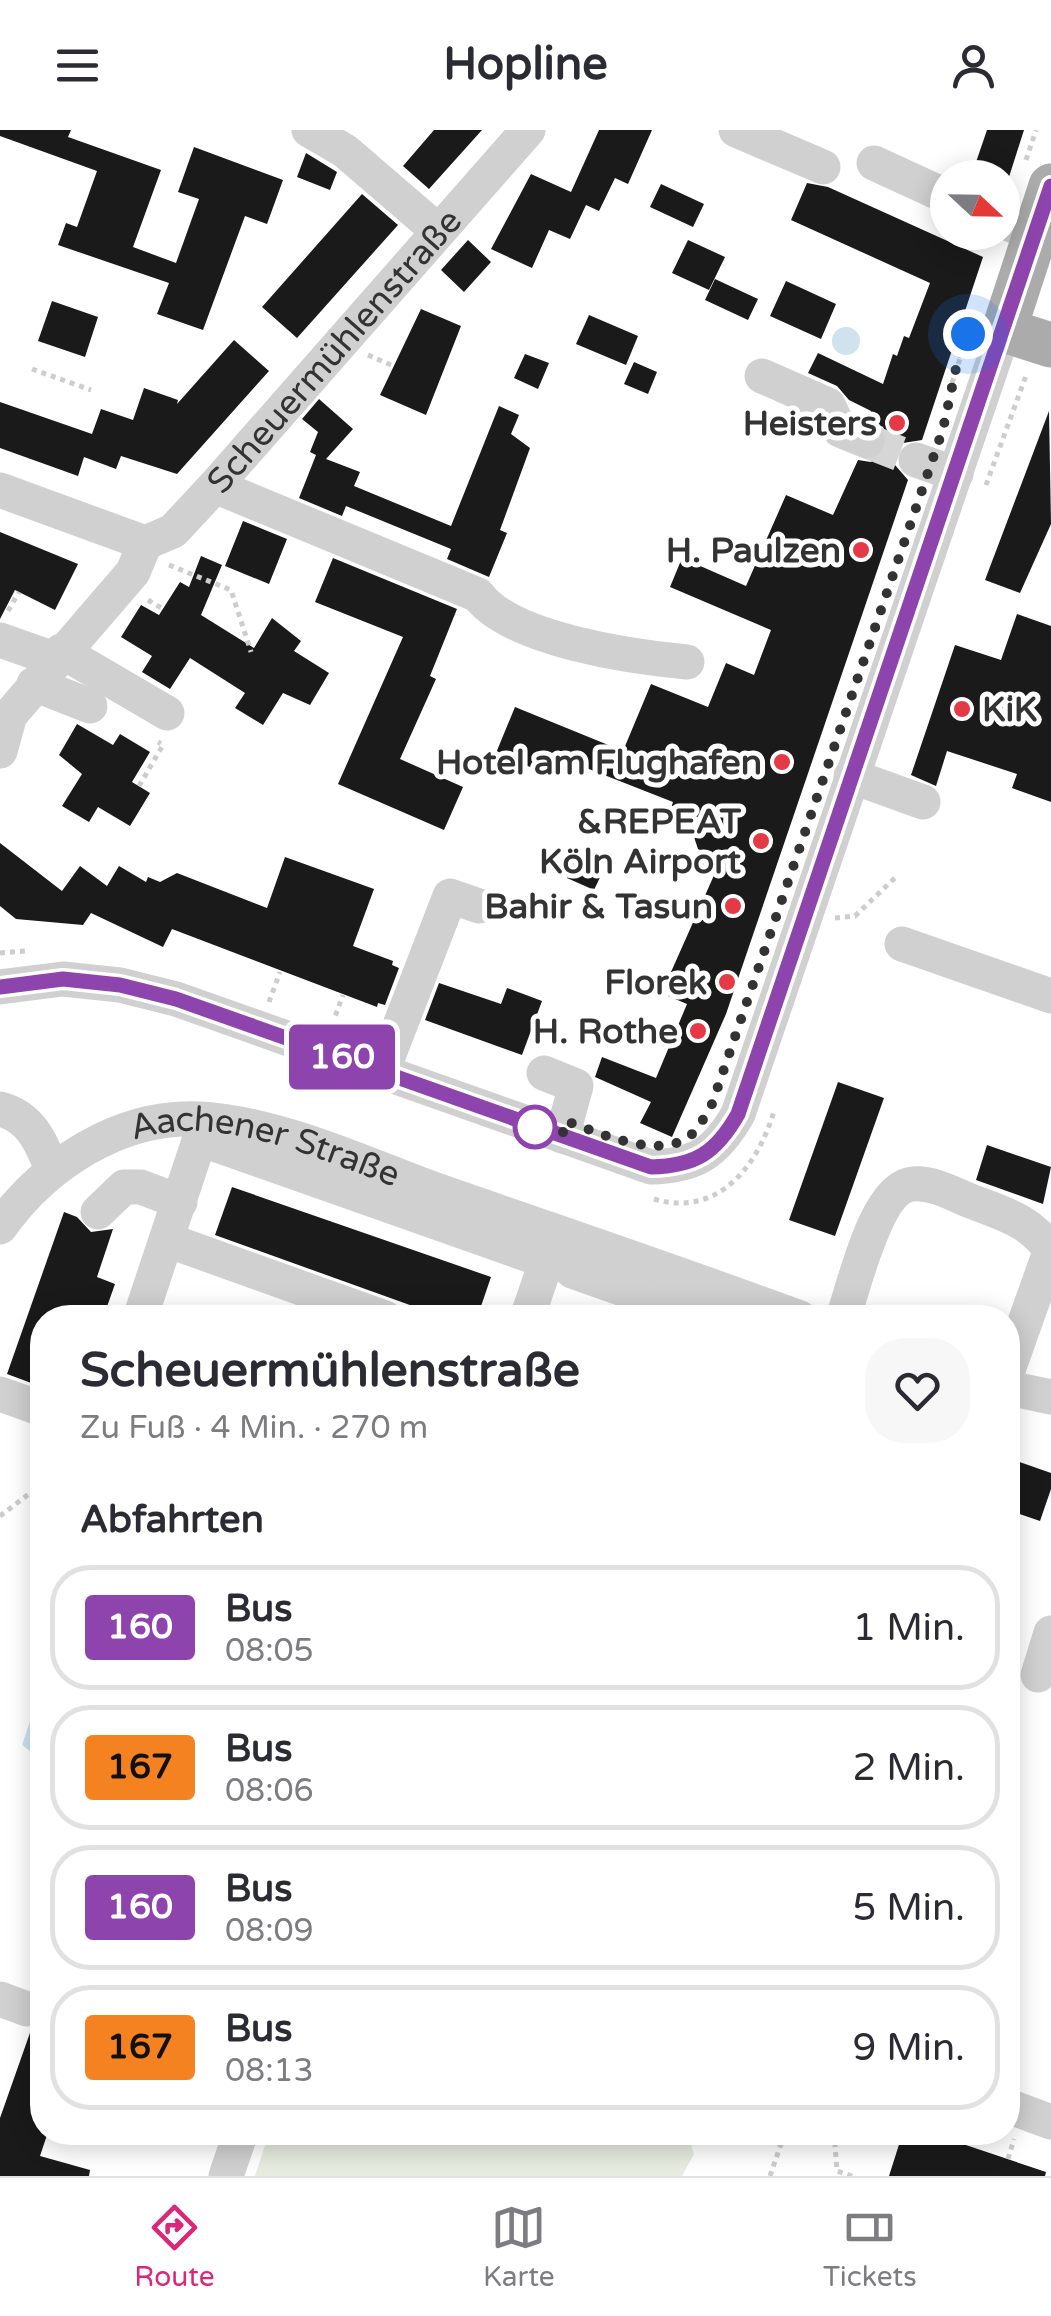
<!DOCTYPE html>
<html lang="de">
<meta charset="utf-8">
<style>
body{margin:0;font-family:"Varela Round",sans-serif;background:#f7f7f7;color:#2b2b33;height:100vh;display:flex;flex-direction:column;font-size:38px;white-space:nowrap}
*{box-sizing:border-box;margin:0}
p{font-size:32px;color:#7c7c81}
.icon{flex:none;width:55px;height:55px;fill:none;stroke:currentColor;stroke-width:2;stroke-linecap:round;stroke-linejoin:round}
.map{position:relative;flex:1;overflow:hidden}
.side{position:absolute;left:30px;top:1175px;width:990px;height:840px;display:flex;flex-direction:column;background:#fff;border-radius:40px;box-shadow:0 5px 25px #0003}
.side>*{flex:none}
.badge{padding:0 20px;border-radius:8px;font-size:35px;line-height:65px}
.needle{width:65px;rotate:112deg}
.tools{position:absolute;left:930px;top:30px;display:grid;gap:20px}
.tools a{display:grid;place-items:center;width:90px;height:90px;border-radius:50%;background:#fff;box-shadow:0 5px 25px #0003;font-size:50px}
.you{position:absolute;width:50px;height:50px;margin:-25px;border:8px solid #fff;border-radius:50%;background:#1a73e8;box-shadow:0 0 0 15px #1a73e833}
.map>.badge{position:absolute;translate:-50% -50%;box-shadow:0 0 0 5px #fff}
h2{padding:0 50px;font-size:38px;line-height:90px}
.round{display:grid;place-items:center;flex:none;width:105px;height:105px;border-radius:40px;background:#f7f7f7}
.headline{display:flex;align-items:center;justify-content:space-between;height:170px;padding:0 50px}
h1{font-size:48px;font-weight:700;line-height:75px}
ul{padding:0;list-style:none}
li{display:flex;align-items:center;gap:30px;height:125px;margin:0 20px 15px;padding:0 30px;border:5px solid #e1e1e2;border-radius:40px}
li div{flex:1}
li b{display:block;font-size:38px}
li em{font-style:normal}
li .badge{min-width:110px;font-weight:700;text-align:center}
header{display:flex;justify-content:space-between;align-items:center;height:130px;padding:0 50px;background:#fff;font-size:45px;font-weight:700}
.dock{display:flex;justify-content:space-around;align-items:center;height:140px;border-top:2px solid #e1e1e2;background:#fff;font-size:28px;color:#7c7c81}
.dock a{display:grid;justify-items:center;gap:5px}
.dock .selected{color:#db2777}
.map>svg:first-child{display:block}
</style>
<header><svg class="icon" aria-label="menu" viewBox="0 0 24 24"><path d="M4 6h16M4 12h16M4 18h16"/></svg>Hopline<svg class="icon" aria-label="person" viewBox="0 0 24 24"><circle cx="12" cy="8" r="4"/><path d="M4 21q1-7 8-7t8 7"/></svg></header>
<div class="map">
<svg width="1051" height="2046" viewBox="0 0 1051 2046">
<rect width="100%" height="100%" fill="#fff"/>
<path fill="#e6ecdf" d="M269 2003H687L694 2024 682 2046H255Z"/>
<path fill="#cfe2ee" d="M832 211a14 14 0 1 1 28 0a14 14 0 1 1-28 0Z
M42 1556V1630L22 1615Z"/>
<path fill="#1a1a1a" d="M0 0H71L68 7 161 40 133 117 176 133 199 69 178 62 194 17 283 50 267 94 245 86 203 200 157 184 169 153 58 115 66 93 77 97 97 41 0 6Z
M434 0H482L429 59 403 36Z
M599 0H652L628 54 615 48 599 81 586 75 570 109 549 100 532 138 491 119 531 44 571 62Z
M987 0H1024L1008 50 974 38Z
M306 23 337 42 330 60 297 47Z
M807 53 828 57 983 127 922 310 903 313 896 322 895 335 908 350 726 884 672 1007 640 993 651 972 595 947 602 927 656 948 687 874 668 866 676 845 671 842 715 743 702 738 706 723 698 719 693 704 666 693 673 672 543 621 535 639 496 623 515 577 623 621 651 554 708 577 726 533 754 545 771 500 670 457 682 428 746 456 786 365 833 385 858 330 871 332 886 320 888 307 883 297 868 289 871 281 849 270 837 256 808 243 818 223 883 254 893 224 897 226 904 206 909 208 930 153 791 90Z
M661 54 704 74 693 97 650 77Z
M362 64 398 95 297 208 262 177Z
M468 110 491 132 464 162 441 140Z
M688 110 725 127 709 160 672 143Z
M715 149 758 169 748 190 705 170Z
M786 151 836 174 821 209 770 186Z
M52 171 98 187 85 227 38 211Z
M421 179 461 196 426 285 380 265Z
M589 185 638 206 626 235 576 214Z
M234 210 269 241 177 344 121 326 116 339 84 327 78 346 0 318V272L92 304 101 279 133 290 144 258 178 270 177 274Z
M525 224 549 233 538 259 514 248Z
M634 232 657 242 648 264 624 254Z
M319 269 353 299 326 329 360 342 354 356 451 396 499 276 519 285 511 304 530 318 500 400 507 403 489 447 447 429 451 419 346 376 342 386 299 368 316 325 310 322 318 302 302 289Z
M1049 281 1051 394 1020 463 985 450Z
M243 391 287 409 269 454 225 436Z
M0 402 78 434 55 480 15 460 0 489Z
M201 426 222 435 201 485 254 518 272 488 301 511 294 521 329 543 310 575 283 563 263 595 235 578 245 563 190 528 170 559 142 542 152 526 121 507 141 475 159 485 180 452 189 457Z
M333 428 457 479 430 546 436 549 400 629 463 657 444 700 338 654 403 507 315 472Z
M1017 484 1051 496V672L1012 658 1017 644 947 621 936 656 911 645 955 515 1001 530Z
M77 594 113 615 120 604 150 622 132 652 150 663 130 696 98 677 89 692 62 676 82 644 59 625Z
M0 713 62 761 80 736 107 756 119 736 146 752 148 747 160 752 177 743 267 778 285 727 374 759 353 816 393 831 392 835 399 838 385 875 378 873 377 877 172 799 163 817 91 783 83 795 16 789 0 776Z
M575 726 604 739 594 760 567 748Z
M439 853 501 874 507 858 542 871 522 925 425 890Z
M838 952 884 968 835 1106 789 1090Z
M987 1015 1051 1037 1043 1074 976 1050Z
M232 1057 491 1147 477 1188H446L215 1105Z
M64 1082 77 1087 91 1102 113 1099 97 1147 115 1154 103 1188H42V1257L7 1244Z
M1008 1328 1051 1343V1359L1040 1391 1008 1380Z
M42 1893V2002H48L40 2026 90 2040 89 2046H0V1988L31 1900Z
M903 2002H927L1046 2042 1045 2046H889Z"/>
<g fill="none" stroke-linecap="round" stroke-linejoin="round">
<path stroke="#d6d6d6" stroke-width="35" stroke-dasharray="35 18" stroke-linecap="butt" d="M867 311 916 330"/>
<path stroke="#cdcdcd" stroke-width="5" stroke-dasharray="5 5" stroke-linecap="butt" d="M1026 30 1036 0
M368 225 393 236
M32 239 91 260
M952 253 967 207
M986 355 1027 243
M169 435 231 460 251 522
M148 470 163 479
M8 481 19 462
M139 656 163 615 158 612
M835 788 855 786 898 745
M0 823 26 821
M269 872 280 842
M332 895 343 865
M654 1069C718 1088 758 1036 774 981
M0 1386 42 1354
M834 2002 837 2041 852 2046
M1008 2029 1014 2009
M770 2046 785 2002"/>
<g stroke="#d0d0d0" stroke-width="35">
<path d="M309 0 345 21 438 101"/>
<path d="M736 0 823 37"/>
<path d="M874 33 948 67"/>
<path d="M1002 91 1035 105"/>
<path d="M762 246 828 275 840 300 867 311"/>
<path d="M916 330 956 344"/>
<path d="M215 356 478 465C511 510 633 527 687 532"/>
<path d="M0 360 145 413"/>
<path id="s1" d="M145 413 173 401 215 356 528 0"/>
<path d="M0 510 54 529"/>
<path d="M61 521 167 583"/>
<path d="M34 554 90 576"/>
<path d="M0 621 10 585 133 442 145 413"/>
<path d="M851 646 923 672"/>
<path d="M902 814 1051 866"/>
<path d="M0 857 63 849 120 855 176 869 651 1037C695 1036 716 1023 738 984L1004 200"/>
<path d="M382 942 450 766 479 776"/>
<path d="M544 943 576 956 562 1006"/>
<path d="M0 979C31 987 41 1012 52 1039"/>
<path d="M200 1009 546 1131"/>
<path d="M98 1082 124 1057H141L180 1072"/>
<path id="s2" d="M0 1097C45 1034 120 985 200 989 280 994 359 1032 433 1059 556 1102 678 1143 800 1188"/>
<path d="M571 1107 572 1141 705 1188"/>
<path d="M167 1110 385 1188"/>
<path d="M140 1188 206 990"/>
<path d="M527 1188 553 1112"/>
<path d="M843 1188C854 1157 876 1056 913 1054 933 1052 955 1065 973 1072 1005 1084 1030 1091 1051 1120"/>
<path d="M1008 1240 1051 1119"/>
<path d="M1008 1258 1051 1267"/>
<path d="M0 1264 42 1279"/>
<path d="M1038 1545 1051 1503"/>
<path d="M0 1869 27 1879"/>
<path d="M1008 1976 1051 1992"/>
<path d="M226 2046 241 2002"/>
</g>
<path stroke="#ababab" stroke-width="45" d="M1051 56 1004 200 1051 215"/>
</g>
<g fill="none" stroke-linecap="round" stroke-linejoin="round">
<g stroke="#fff" stroke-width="22">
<path id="line" d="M0 857 63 849 120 855 176 869 651 1037C695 1036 716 1023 738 984L1051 56"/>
</g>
<use href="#line" stroke="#8e44ad" stroke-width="15"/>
<path stroke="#333" stroke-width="10" stroke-dasharray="0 18" d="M535 997 525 993 562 1006 566 991C599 1003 666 1034 695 1001 702 993 707 982 712 974L943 299 958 229 968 204"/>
</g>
<g fill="#e63946" stroke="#fff" stroke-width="4">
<circle cx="897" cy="293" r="10"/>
<circle cx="861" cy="420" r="10"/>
<circle cx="962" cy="579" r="10"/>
<circle cx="782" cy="632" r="10"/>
<circle cx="761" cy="711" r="10"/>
<circle cx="733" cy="776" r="10"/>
<circle cx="727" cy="852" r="10"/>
<circle cx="698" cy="901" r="10"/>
</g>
<circle fill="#fff" stroke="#8e44ad" stroke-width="5" cx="535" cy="997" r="20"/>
<g text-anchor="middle" stroke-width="10" stroke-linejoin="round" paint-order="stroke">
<g font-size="35" fill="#333" stroke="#fff">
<text dy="12" stroke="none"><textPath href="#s1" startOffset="272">Scheuermühlenstraße</textPath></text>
<text dy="12" stroke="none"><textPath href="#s2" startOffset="305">Aachener Straße</textPath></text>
</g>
<g font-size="35" font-weight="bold" fill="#333" stroke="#fff" text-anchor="end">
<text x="877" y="305">Heisters</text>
<text x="841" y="432">H. Paulzen</text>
<text x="982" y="591" text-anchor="start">KiK</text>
<text x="762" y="644">Hotel am Flughafen</text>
<text x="741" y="703">&amp;REPEAT<tspan x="741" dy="40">Köln Airport</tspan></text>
<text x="713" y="788">Bahir &amp; Tasun</text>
<text x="707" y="864">Florek</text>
<text x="678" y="913">H. Rothe</text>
</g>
</g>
</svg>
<div class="tools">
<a><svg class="needle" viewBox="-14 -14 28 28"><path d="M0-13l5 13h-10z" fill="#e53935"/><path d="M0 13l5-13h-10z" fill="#7c7c81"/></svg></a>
</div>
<div class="you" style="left:968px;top:204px"></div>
<b class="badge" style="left:342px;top:927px;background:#8e44ad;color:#fff">160</b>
<section class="side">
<div class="headline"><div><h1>Scheuermühlenstraße</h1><p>Zu Fuß · 4 Min. · 270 m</p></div><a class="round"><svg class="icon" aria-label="heart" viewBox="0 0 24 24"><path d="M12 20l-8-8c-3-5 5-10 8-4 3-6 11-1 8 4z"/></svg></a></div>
<h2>Abfahrten</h2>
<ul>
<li><span class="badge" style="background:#8e44ad;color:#fff">160</span><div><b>Bus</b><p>08:05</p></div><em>1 Min.</em></li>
<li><span class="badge" style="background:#f58220;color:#111">167</span><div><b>Bus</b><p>08:06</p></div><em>2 Min.</em></li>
<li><span class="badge" style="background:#8e44ad;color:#fff">160</span><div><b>Bus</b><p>08:09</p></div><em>5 Min.</em></li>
<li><span class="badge" style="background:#f58220;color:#111">167</span><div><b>Bus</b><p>08:13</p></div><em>9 Min.</em></li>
</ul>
</section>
</div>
<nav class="dock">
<a class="selected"><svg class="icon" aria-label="directions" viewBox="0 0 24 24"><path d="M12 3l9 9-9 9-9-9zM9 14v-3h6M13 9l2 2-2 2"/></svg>Route</a>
<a><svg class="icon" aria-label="map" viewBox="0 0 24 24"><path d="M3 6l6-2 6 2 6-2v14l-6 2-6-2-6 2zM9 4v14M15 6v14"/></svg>Karte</a>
<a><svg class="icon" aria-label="tickets" viewBox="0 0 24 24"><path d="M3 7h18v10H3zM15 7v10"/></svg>Tickets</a>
</nav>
